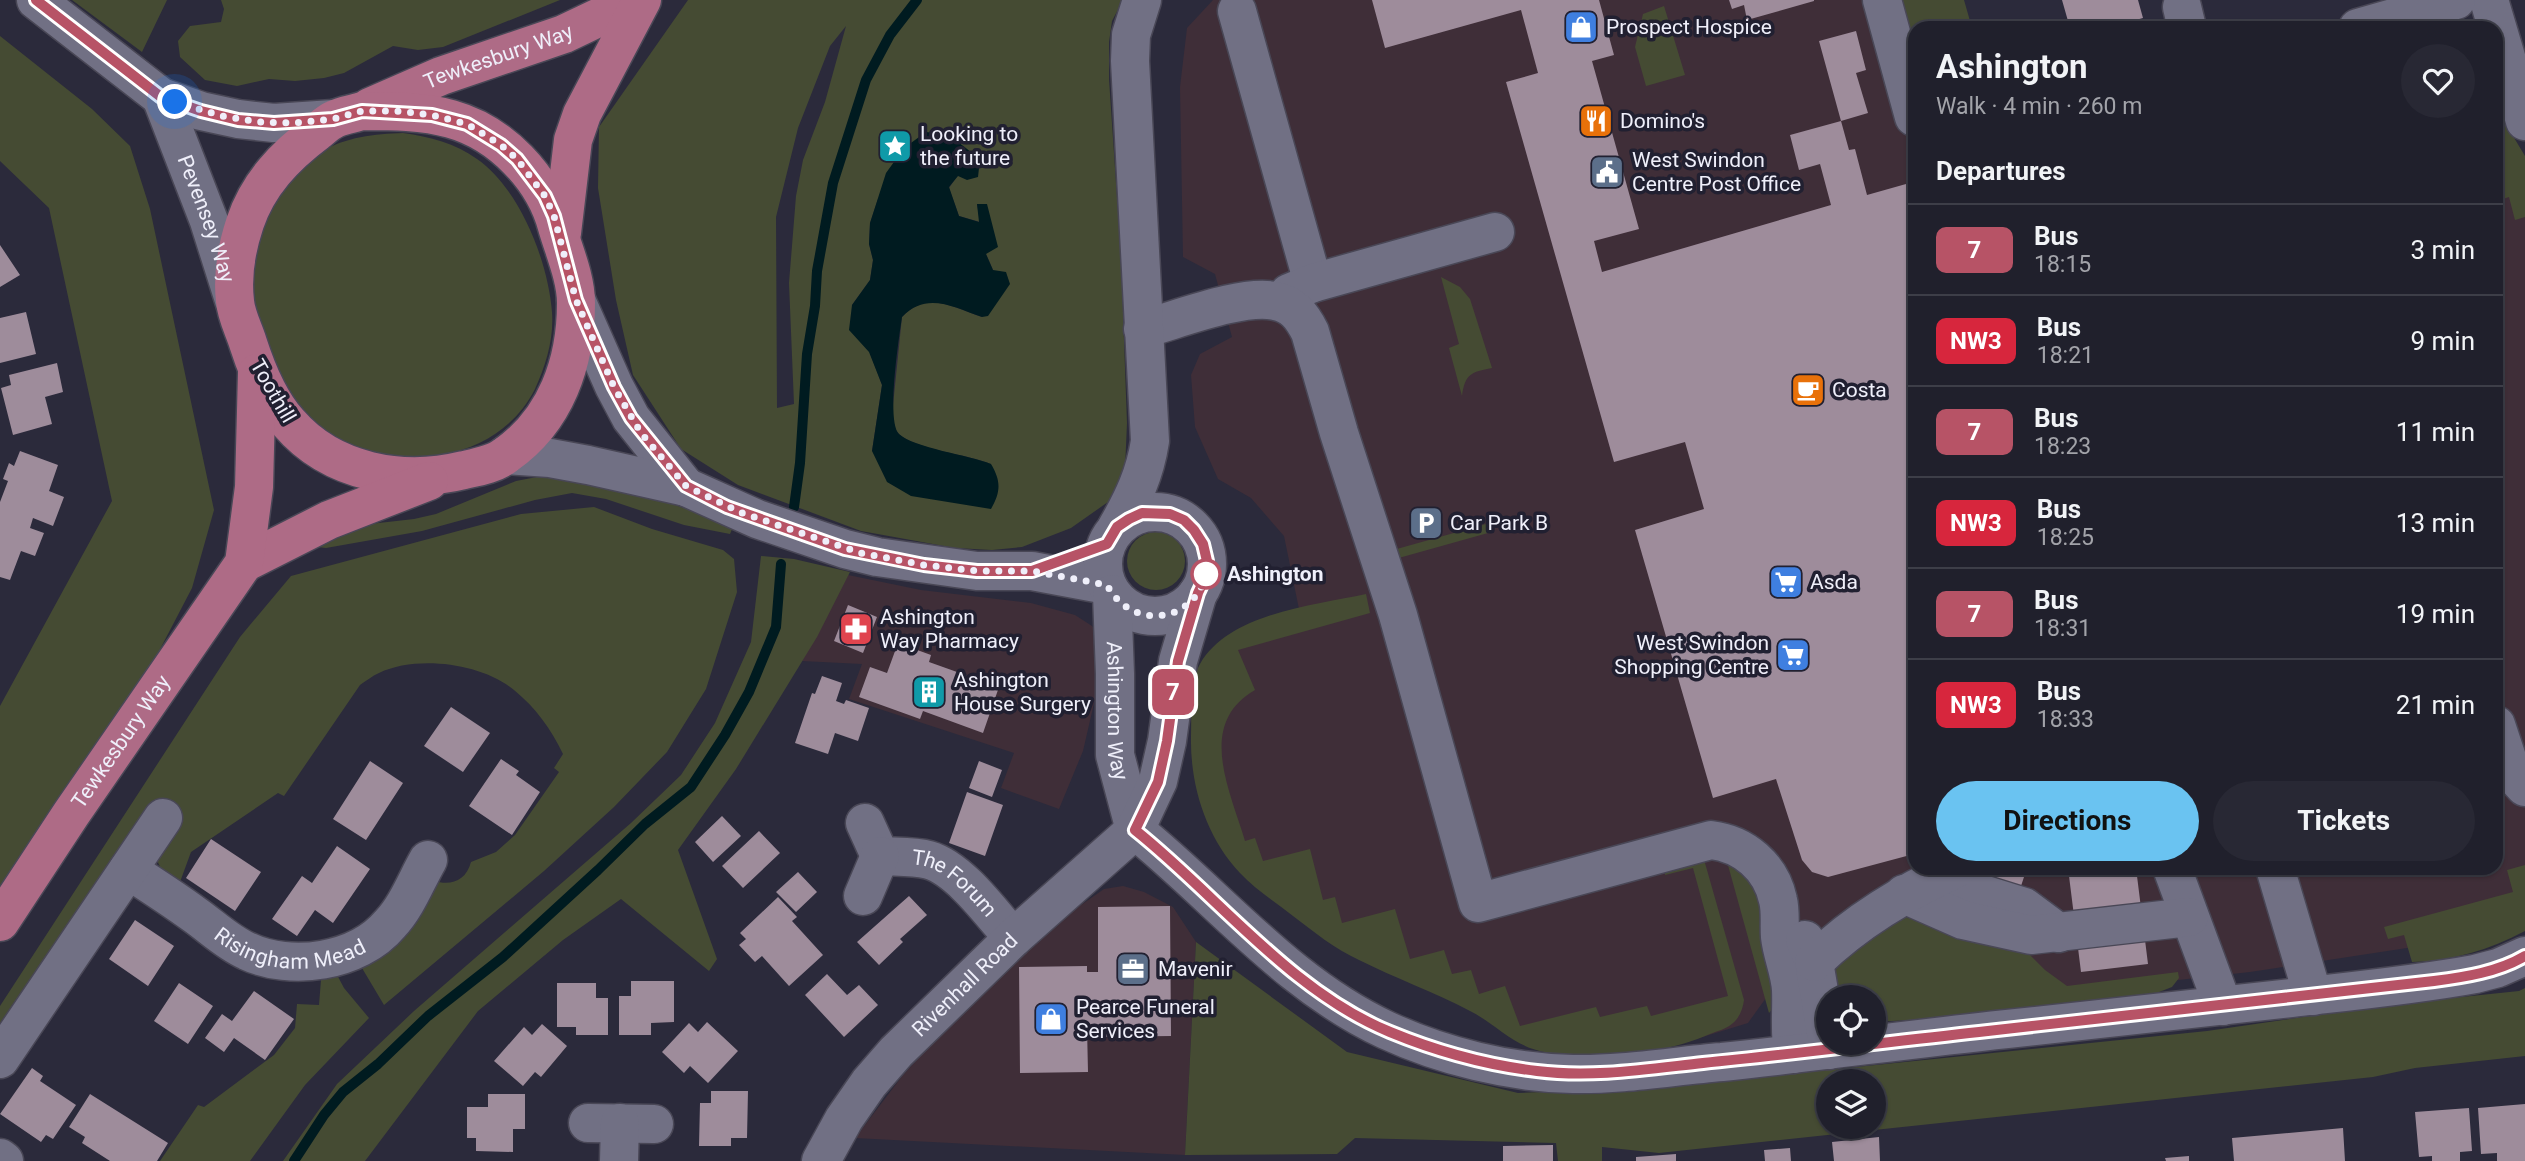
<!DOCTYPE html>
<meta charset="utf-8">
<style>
body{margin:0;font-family:Roboto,sans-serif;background:#282834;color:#f1f3f6;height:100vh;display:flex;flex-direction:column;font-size:26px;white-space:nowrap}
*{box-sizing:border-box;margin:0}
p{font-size:23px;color:#a2a3a9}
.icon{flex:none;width:38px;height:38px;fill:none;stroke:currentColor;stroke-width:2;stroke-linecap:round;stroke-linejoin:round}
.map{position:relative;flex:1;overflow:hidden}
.side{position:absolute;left:1908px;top:21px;width:595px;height:854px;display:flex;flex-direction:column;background:#20202c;border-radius:21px;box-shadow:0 2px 5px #0004,0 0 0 2px #3d3e48}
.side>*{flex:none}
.badge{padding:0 14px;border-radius:10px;font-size:24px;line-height:46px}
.controls{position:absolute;left:1816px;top:985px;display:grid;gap:14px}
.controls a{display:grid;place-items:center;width:70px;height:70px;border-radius:50%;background:#20202c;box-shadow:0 2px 5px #0004,0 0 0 2px #3d3e48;font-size:35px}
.you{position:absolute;width:35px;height:35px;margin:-18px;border:5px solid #fff;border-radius:50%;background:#1a73e8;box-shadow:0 0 0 10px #1a73e833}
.map>.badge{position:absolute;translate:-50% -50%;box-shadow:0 0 0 4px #fff}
h2{padding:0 28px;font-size:26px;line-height:63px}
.round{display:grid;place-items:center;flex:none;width:74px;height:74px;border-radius:37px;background:#282834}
.overview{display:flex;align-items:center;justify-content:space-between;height:119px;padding:0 28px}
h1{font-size:33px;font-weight:700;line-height:52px}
.action{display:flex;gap:14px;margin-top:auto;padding:14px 28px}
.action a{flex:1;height:80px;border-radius:42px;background:#6ac3f1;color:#111;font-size:28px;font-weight:700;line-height:80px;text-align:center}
.action a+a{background:#282834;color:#f1f3f6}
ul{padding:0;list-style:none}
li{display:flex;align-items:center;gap:21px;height:91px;padding:0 28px;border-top:2px solid #3d3e48}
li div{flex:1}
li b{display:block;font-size:26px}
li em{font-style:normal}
li .badge{min-width:77px;font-weight:700;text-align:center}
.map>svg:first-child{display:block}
</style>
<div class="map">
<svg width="2525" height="1161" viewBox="0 0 2525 1161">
<rect width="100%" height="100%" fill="#2b2a3b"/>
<path fill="#3f2e38" d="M1213 0H1902L1914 69V868H2496V102L2525 166V905L2433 944 2250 972 1925 1008 1781 977 1748 1023 1696 1039 1544 1037 1447 993 1246 865 1211 799 1231 647 1299 609 1284 536 1251 498 1218 479 1195 427 1191 375 1200 354 1232 337 1215 274 1183 257 1180 87 1187 28Z
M848 575 921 590 1031 603 1075 615 1092 626 1097 633 1098 673 1095 699 1083 751 1059 809 1001 788 1014 753 849 699 862 664 802 661Z
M1123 886 1144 892 1173 907 1196 942 1185 1155 855 1138 903 1075 978 993 1058 921 1104 889Z"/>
<path fill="#454b33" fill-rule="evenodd" d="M72 0H167L142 52Z
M221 0H560L443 47 418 50 393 46 344 73 324 78 295 81 269 79 237 86 205 80 180 57 178 41 190 26 221 22 224 9Z
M688 0H1123L1112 21 1109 42V79L1121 257 1127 423 1125 469 1121 485 1108 502 1071 528 1022 547 992 550 955 548 861 531 738 485 681 449 633 375 616 300 598 188 599 127ZM846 26 825 102 803 160 796 196 789 283 794 404 777 408 776 217 798 128 830 46ZM980 159 958 175 949 188 959 216 980 222 977 204H987L986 254 993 270 982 317C952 307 927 290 902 317L892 415C893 423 894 430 900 435 919 450 966 454 991 464L872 451 882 385 852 305 870 280 873 260 869 244 870 223 878 199Z
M1902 0H1964L1972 28H1914V69Z
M1664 6 1685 75 1646 86 1635 47 1643 14Z
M0 36 92 109 130 146 150 209 214 510 192 588 145 678 0 900V706L112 501 49 208 0 161Z
M2496 107H2499L2510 131 2525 156V217L2515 220 2509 197 2497 201 2496 197Z
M403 133C430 137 455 143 477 159 520 189 548 261 552 312 554 339 546 365 535 389 517 425 482 448 444 454 422 458 381 461 360 452 349 447 339 439 328 433 321 428 311 425 306 419 295 409 289 390 282 378 237 301 242 205 321 152 345 137 375 134 403 133Z
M1441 277 1460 287 1470 299 1492 368C1471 372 1465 374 1462 396L1449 348 1459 344Z
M542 476C605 480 674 502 733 527L730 534 684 525 606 499 572 493 535 500 422 531 326 548 317 547 361 525 414 519 436 514 516 481Z
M594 507 652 529 723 550 734 559 737 592 706 689 667 752 614 807 544 871 384 1005 359 963 434 881C451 886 466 881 471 862L496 852 515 835 559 772 554 768 563 754C551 729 536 708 514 690 481 663 417 655 379 673 372 676 366 681 360 685L284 796 278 793 191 852 180 882 161 869 156 858 176 820 150 803 0 1023V1006L240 637 291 576 521 514Z
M1486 524 1488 533 1388 561 1386 552Z
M1127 561a29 29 0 1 1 58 0a29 29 0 1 1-58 0Z
M761 556 794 559 850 572 817 637 736 769 678 850 717 959 709 971 621 899 563 940 478 1011 365 1161H283L337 1084 414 1011 631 823 681 775 715 723 751 642Z
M1366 594 1370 613 1238 650 1255 690C1196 724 1230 790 1245 841L1255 838 1263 861 1310 849 1323 900 1335 897 1342 923 1395 909 1410 959 1444 950 1452 974 1471 970 1479 994 1505 986 1520 1026 1596 1007 1600 1017 1647 1006 1651 1016 1728 996 1693 868 1665 875V870L1703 856 1744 1000C1743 1008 1740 1017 1733 1023 1727 1029 1717 1031 1710 1034 1662 1055 1583 1065 1533 1049 1509 1041 1492 1022 1470 1011 1434 992 1395 978 1359 960 1335 949 1314 932 1293 916 1275 902 1255 889 1240 873 1206 837 1190 785 1191 737 1192 714 1189 683 1200 664 1229 613 1315 605 1366 594Z
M1726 858 1757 887 1774 1007 1769 1013Z
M2525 865V931C2489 950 2452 961 2412 962L2404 935 2388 939 2384 927 2513 892 2507 870Z
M1893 910 2023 948 2045 970 2067 986 2178 972 2179 978 2172 987 2154 994 2062 1006 1911 1020 1874 1022V998H1836L1832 979 1835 964Z
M1196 942 1347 1052 1518 1093 1660 1087 2207 1031 2385 1005 2519 991 2525 988V1056L2415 1068 2373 1077 1659 1153 1602 1147V1161H1558L1556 1143 1355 1138 1337 1154 1185 1155ZM1829 1082H1874V1127H1829Z
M336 973 344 988 369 1018 305 1085 250 1161H160L198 1105 204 1107 274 1055 295 1028 297 1004 319 1005 321 980Z"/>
<path fill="#001b20" d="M926 132 949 135 980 159 978 177 967 180 958 176 949 187 959 216 979 222 977 204H987L998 247 986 254 993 270 1006 272 1010 284 988 316 982 317C954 307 926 291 902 317 899 337 886 422 899 434 914 448 969 455 991 464 1001 481 1001 491 991 509L911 496 887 482 872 451 882 385 869 352 849 330 852 305 870 280 873 260 869 244 870 223 886 173 904 148Z"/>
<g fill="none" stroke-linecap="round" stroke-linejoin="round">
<path stroke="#001b20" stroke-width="10" d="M794 507 800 463 807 354 815 306 817 271 833 183 866 80 890 35 917 0
M294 1161 324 1115 343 1092 378 1064 428 1016 503 957 598 870 645 824 691 787 725 735 749 692 776 627 781 564"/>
</g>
<path fill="#9e8c9b" d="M1372 0H1599L1614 55 1592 61 1639 229 1594 241 1602 272 1831 205 1820 164 1799 170 1790 135 1841 121 1849 150 1855 149 1867 195 1906 184 1914 215V854L1828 877 1812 872 1802 860 1776 779 1713 798 1635 530 1704 509 1685 442 1614 462 1506 82 1538 73 1521 10 1385 48Z
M1729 0H1814V1L1747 20 1744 5 1732 9Z
M2062 0H2138L2143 18 2107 28H2070Z
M1856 31 1866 70 1856 73 1868 113 1841 121 1819 41Z
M0 245 20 275 0 287Z
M26 312 36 354 0 363V318Z
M57 363 63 392 45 397 52 424 13 435 1 388 11 385 9 375Z
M20 451 58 465 49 491 64 497 53 526 33 518 30 528 44 533 35 556 21 551 10 580 0 577V502L8 481 3 479 9 463 14 466Z
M848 605 877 617 863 653 834 641Z
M898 643 931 655 929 662 999 687 983 733 923 711 920 719 859 697 870 667 887 673Z
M822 676 842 683 836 701 844 704 846 700 869 708 858 741 835 733 828 754 795 743 812 693 815 694Z
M451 707 490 733 463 772 424 746Z
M501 759 519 771 516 775 540 792 512 835 469 806Z
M370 761 403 783 366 840 333 819Z
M979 761 1002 770 992 797 969 788Z
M967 792 1003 805 985 856 949 843Z
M722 816 741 836 713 862 695 842Z
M759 831 780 853 743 888 722 866Z
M211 839 261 872 235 911 186 878Z
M337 846 370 869 333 923 315 910 297 936 272 919 302 876 312 883Z
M2068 868H2136L2148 964 2081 972Z
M1998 869 2024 877 2019 892 1993 884Z
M798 872 817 892 796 912 776 892Z
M909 896 927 915 900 939 903 942 879 965 857 942Z
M778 897 797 917 792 921 823 955 789 986 762 956 755 962 739 945 746 939 740 933Z
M1170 906 1171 1036 1100 1037V1027H1087L1088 1072 1020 1073 1019 967 1087 966V972H1098V907Z
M135 920 174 946 148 986 109 959Z
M827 974 847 995 859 985 878 1005 844 1037 805 995Z
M631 981H674V1022L651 1023V1035H619V996H631Z
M179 983 213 1006 188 1044 154 1021Z
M557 983H596V998H608V1035H576V1027H557Z
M254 991 294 1019 265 1060 234 1038 224 1052 205 1038 222 1014 232 1021Z
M707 1022 738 1051 708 1083 690 1066 684 1073 662 1052 689 1023 698 1032Z
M542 1024 567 1046 541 1077 535 1072 523 1086 494 1061 524 1027 532 1035Z
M32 1068 43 1076 40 1081 76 1105 53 1139 46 1135 41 1142 0 1114Z
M711 1091H748L747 1138H731V1146H699L700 1103H711Z
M90 1094 168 1143 157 1161H110L82 1143 85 1137 69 1127Z
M488 1094H525V1129H513V1152L476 1151V1138H467V1107H488Z
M2525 1104V1161H2497V1153L2481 1154 2478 1108Z
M2469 1108 2472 1151 2460 1152V1161H2432V1156L2419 1157 2415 1112Z
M2343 1128 2345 1161H2234L2232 1138Z
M1879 1137 1880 1161H1834L1832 1142Z
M1553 1145V1161H1503V1146Z
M1790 1148 1791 1161H1765L1764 1150Z
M1676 1154V1161H1636V1157Z
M2189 1156V1161H2166L2165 1158Z"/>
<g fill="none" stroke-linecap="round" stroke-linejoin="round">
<g stroke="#494756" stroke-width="41">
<g id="minor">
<path d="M36 0 161 97 201 111 238 119 274 123 333 119"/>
<path d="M1882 0 1914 117"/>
<path d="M2489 0 2525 121"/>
<path d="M2182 7 2187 28"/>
<path d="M1237 11 1313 283"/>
<path d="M2358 28 2456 0"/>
<path id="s1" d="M161 97 209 221 234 300"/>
<path d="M1289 293 1313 283 1495 232"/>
<path d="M576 300 614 386 631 418 686 487"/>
<path d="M1143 329C1177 320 1242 294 1275 301 1293 304 1302 316 1310 332L1339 433 1398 615 1478 903 1711 840C1744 844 1771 867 1778 900 1781 912 1779 925 1780 937 1782 955 1790 972 1791 990 1792 1012 1789 1032 1793 1054"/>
<path d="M506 455 550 458 588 465 686 487 757 519 845 549 877 557 977 571H1032L1107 585"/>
<circle cx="1155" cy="564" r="52"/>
<path d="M1117 527C1133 499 1145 474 1150 441L1130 61 1131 35 1142 0"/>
<path id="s2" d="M1112 594 1115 674V755L1135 830"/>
<path d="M2496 725 2512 773 2525 787"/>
<path id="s3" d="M865 823 880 856C896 857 914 856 929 860 960 869 992 914 1013 938"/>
<path d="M1135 830C1218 897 1287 984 1386 1030 1442 1056 1510 1073 1573 1074 1622 1075 1673 1066 1722 1062 1817 1052 1912 1039 2007 1029 2101 1018 2196 1009 2291 998 2353 991 2415 985 2475 974L2498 968 2525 956"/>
<path d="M2172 868 2223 1006"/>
<path d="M2275 868 2313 996"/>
<path id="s4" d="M128 870C150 884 173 899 195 915 212 927 227 942 247 951 291 972 358 962 390 924 407 906 416 881 428 860"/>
<path d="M1934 879 2024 907 2059 933"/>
<path d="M1904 894 1963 920 2031 935 2189 917"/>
<path d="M863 896 880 856"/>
<path d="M1805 940 1814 962 1829 1050"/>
<path d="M1814 962C1856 921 1904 893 1957 868"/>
<path d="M0 1059 163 818"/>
<path d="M588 1123 654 1124"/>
<path d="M0 1158 4 1161"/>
<path d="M619 1161 620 1123"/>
<path id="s5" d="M821 1161 844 1119 869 1083 896 1052 1013 938 1135 830 1158 781 1167 741 1178 661 1198 593"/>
</g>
</g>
<g stroke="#494756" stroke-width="41">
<g id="major">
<path id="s6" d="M370 107 441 76 564 34 635 0"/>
<path d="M362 111C392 111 423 111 451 119 501 133 544 178 557 227 564 251 576 278 576 303 576 362 556 420 506 455 495 464 478 467 464 470 403 485 332 473 289 423 269 401 257 371 248 343 244 330 236 315 235 301 232 275 237 247 245 223 258 184 285 156 317 132 322 128 328 122 335 119 343 115 353 114 362 111Z"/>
<path d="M562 233 573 140 582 114 642 0"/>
<path d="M244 563 329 520 429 481"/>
<path id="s7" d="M0 922 71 814 244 563 254 487 257 373"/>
</g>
</g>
<use href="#minor" stroke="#717084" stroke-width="38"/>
<use href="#major" stroke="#ae6b86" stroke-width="38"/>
</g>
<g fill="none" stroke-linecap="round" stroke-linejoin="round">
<g stroke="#fff" stroke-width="16">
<path id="line" d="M36 0 161 97 201 111 238 120 274 123 333 119 362 111 432 115 467 124 501 145 517 159 545 196 554 216 576 300 614 387 631 418 686 486 727 507 845 549 924 565 977 571H1032L1107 544 1117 527 1129 519 1142 513 1170 514 1184 520 1194 530 1203 544 1207 561 1205 578 1198 593 1178 661 1167 741 1158 782 1135 830C1218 896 1290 991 1390 1032 1436 1051 1486 1065 1537 1071 1592 1078 1648 1069 1703 1063 1795 1054 1887 1042 1979 1032 2130 1014 2282 999 2434 981 2465 977 2498 972 2525 956"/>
</g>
<use href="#line" stroke="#b75366" stroke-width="10"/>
<path stroke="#efeffa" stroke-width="7" stroke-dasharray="0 12.6" d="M175 102 222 116 260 122 293 123 333 119 362 111H396L432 115 467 124 501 145 517 159 545 196 554 216 576 300 614 387 641 433 686 486 742 513 861 553 924 565 977 571H1032L1107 585C1131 630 1193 625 1206 574"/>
</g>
<defs>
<g id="shop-square" transform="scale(1.75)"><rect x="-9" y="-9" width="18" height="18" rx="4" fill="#3f7fe0" stroke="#212031"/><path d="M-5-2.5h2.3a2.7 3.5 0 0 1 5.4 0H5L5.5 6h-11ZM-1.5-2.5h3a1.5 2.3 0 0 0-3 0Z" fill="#fff"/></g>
<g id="restaurant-square" transform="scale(1.75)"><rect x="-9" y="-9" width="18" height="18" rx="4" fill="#e8710a" stroke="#212031"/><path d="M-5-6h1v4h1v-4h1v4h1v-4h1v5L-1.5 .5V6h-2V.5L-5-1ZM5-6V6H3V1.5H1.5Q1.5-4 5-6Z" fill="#fff"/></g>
<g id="sight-square" transform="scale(1.75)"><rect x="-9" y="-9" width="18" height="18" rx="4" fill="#0f9aa8" stroke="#212031"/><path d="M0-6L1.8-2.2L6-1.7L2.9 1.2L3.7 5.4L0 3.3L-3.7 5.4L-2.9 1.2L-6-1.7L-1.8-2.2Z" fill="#fff"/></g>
<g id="civic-square" transform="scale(1.75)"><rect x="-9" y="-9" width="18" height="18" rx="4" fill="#5c6f8a" stroke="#212031"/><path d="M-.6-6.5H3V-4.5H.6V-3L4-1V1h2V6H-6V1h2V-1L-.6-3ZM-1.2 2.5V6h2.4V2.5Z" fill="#fff"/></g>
<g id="cafe-square" transform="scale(1.75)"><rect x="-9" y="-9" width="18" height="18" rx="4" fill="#e8710a" stroke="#212031"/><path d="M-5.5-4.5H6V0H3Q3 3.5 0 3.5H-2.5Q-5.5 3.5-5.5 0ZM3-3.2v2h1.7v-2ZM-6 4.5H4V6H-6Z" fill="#fff"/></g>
<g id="parking-square" transform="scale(1.75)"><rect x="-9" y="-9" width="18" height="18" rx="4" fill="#5c6f8a" stroke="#212031"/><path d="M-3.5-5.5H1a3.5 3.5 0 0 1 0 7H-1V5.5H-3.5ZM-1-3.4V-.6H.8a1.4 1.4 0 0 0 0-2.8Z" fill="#fff"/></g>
<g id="supermarket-square" transform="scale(1.75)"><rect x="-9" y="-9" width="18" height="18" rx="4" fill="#3f7fe0" stroke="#212031"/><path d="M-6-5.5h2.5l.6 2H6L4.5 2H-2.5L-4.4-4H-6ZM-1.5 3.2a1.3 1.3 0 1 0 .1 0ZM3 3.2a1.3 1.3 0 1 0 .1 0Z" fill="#fff"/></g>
<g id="pharmacy-square" transform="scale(1.75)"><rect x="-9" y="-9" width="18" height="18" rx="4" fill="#e0444e" stroke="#212031"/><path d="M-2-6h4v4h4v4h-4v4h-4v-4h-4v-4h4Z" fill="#fff"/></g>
<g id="building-square" transform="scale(1.75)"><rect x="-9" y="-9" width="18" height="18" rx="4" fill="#0f9aa8" stroke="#212031"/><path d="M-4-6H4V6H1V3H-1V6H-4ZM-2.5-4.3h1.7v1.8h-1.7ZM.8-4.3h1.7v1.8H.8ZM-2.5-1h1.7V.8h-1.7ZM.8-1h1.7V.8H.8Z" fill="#fff"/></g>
<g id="office-square" transform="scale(1.75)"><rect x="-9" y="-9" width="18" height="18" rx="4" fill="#5c6f8a" stroke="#212031"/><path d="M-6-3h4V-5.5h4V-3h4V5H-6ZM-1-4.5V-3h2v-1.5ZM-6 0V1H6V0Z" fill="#fff"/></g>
</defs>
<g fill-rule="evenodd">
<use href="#shop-square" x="1581" y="27"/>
<use href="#restaurant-square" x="1596" y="121"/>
<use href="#sight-square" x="895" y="146"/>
<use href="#civic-square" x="1607" y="172"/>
<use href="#cafe-square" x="1808" y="390"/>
<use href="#parking-square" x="1426" y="523"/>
<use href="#supermarket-square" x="1786" y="582"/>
<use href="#pharmacy-square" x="856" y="629"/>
<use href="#supermarket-square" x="1793" y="655"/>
<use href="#building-square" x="929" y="692"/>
<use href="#office-square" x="1133" y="969"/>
<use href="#shop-square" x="1051" y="1019"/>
</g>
<circle fill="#fff" stroke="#b75366" stroke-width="3.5" cx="1206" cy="574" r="14"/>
<g text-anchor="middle" stroke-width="7" stroke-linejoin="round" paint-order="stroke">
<g font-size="21" fill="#efeffa" stroke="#212031" text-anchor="start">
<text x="1606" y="34">Prospect Hospice</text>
<text x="1620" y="128">Domino's</text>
<text x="920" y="141">Looking to<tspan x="920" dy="24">the future</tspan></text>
<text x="1632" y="167">West Swindon<tspan x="1632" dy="24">Centre Post Office</tspan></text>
<text x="1832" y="397">Costa</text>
<text x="1450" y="530">Car Park B</text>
<text x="1810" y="589">Asda</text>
<text x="880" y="624">Ashington<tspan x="880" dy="24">Way Pharmacy</tspan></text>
<text x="1769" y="650" text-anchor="end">West Swindon<tspan x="1769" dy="24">Shopping Centre</tspan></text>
<text x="954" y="687">Ashington<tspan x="954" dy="24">House Surgery</tspan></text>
<text x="1158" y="976">Mavenir</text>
<text x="1076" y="1014">Pearce Funeral<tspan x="1076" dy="24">Services</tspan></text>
</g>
<g font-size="21" fill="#efeffa" stroke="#212031">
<text dy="7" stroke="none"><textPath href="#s6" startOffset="138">Tewkesbury Way</textPath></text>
<text dy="7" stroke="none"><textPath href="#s1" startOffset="130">Pevensey Way</textPath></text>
<text transform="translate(273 391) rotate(60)" y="7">Toothill</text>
<text dy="7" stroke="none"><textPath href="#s2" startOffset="117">Ashington Way</textPath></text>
<text dy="7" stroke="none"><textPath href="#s7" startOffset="217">Tewkesbury Way</textPath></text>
<text dy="7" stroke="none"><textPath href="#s3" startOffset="119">The Forum</textPath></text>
<text dy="7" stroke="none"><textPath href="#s4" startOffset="187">Risingham Mead</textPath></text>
<text dy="7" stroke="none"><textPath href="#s5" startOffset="229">Rivenhall Road</textPath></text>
</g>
<g font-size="21" font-weight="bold" fill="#efeffa" stroke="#212031" text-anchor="start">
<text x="1227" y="581">Ashington</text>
</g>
</g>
</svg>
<div class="controls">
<a><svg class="icon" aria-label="locate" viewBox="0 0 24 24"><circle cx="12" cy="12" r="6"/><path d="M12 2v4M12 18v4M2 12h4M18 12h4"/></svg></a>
<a><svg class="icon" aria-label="layers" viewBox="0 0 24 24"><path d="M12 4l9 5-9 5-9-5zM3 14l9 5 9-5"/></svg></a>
</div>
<div class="you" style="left:175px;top:102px"></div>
<b class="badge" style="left:1173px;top:692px;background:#b75366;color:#fff">7</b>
<section class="side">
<div class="overview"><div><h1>Ashington</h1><p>Walk · 4 min · 260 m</p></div><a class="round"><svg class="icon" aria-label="heart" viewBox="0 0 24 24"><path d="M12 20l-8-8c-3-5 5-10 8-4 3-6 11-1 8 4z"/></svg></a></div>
<h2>Departures</h2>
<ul>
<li><span class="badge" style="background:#b75366;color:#fff">7</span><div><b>Bus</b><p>18:15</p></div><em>3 min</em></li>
<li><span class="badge" style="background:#d7263d;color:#fff">NW3</span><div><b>Bus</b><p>18:21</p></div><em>9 min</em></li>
<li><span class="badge" style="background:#b75366;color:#fff">7</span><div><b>Bus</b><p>18:23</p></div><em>11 min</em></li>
<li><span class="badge" style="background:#d7263d;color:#fff">NW3</span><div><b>Bus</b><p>18:25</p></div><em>13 min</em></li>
<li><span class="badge" style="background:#b75366;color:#fff">7</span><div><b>Bus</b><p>18:31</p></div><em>19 min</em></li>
<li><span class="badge" style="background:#d7263d;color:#fff">NW3</span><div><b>Bus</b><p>18:33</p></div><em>21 min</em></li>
</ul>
<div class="action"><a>Directions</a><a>Tickets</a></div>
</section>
</div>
